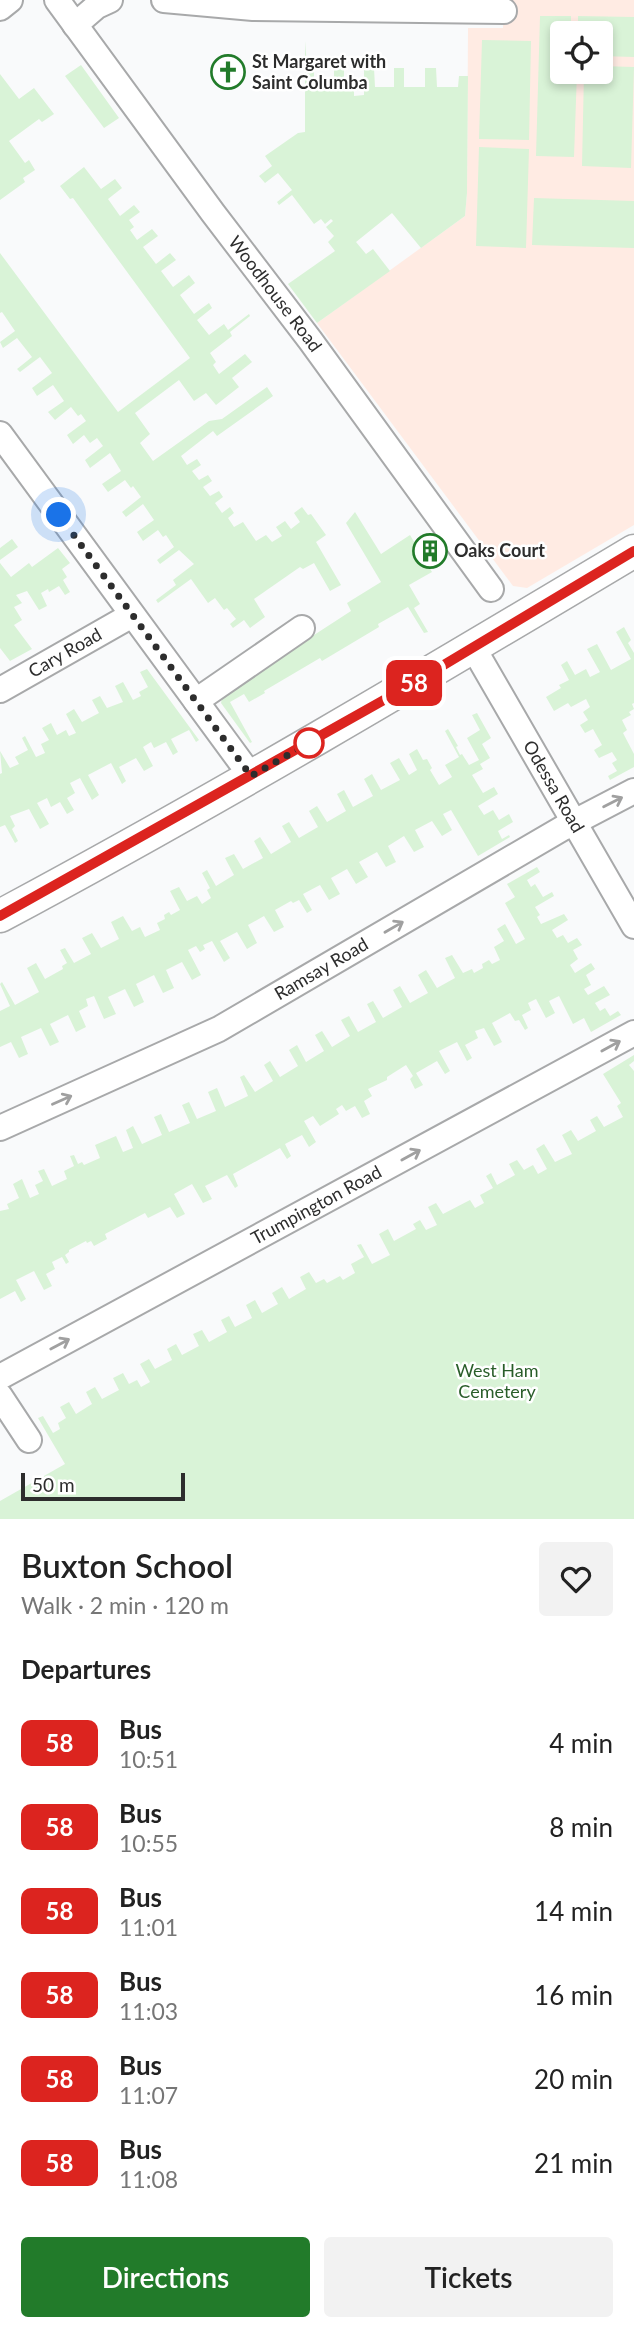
<!DOCTYPE html>
<meta charset="utf-8">
<style>
body{margin:0;font-family:Lato,sans-serif;background:#f2f2f2;color:#222;height:100vh;display:flex;flex-direction:column;font-size:26px;white-space:nowrap}
*{box-sizing:border-box;margin:0}
p{font-size:23px;color:#767676}
.icon{flex:none;width:38px;height:38px;fill:none;stroke:currentColor;stroke-width:2;stroke-linecap:round;stroke-linejoin:round}
.map{position:relative;height:1519px;overflow:hidden}
.sheet{display:flex;flex-direction:column;background:#fff;flex:1}
.sheet>*{flex:none}
.badge{padding:0 14px;border-radius:10px;font-size:24px;line-height:46px}
.controls{position:absolute;left:550px;top:21px;display:grid;gap:14px}
.controls a{display:grid;place-items:center;width:63px;height:63px;border-radius:7px;background:#fff;box-shadow:0 4px 10px #0003;font-size:35px}
.scale{position:absolute;left:21px;bottom:18px;width:164px;box-sizing:border-box;padding-left:7px;border:4px solid #2d2d2d;border-top:0;font-size:19px;line-height:24px;white-space:nowrap;color:#2d2d2d;-webkit-text-stroke:5px #fff;paint-order:stroke}
.you{position:absolute;width:35px;height:35px;margin:-18px;border:5px solid #fff;border-radius:50%;background:#1a73e8;box-shadow:0 0 0 10px #1a73e833}
.map>.badge{position:absolute;translate:-50% -50%;box-shadow:0 0 0 4px #fff}
h2{padding:0 21px;font-size:26px;line-height:63px}
.round{display:grid;place-items:center;flex:none;width:74px;height:74px;border-radius:7px;background:#f2f2f2}
.overview{display:flex;align-items:center;justify-content:space-between;height:119px;padding:0 21px}
h1{font-size:33px;font-weight:600;line-height:52px}
.button{display:flex;gap:14px;margin-top:auto;padding:14px 21px}
.button a{flex:1;height:80px;border-radius:7px;background:#227b2a;color:#fff;font-size:28px;font-weight:600;line-height:80px;text-align:center}
.button a+a{background:#f2f2f2;color:#222}
ul{padding:0;list-style:none}
li{display:flex;align-items:center;gap:21px;height:84px;padding:0 21px}
li div{flex:1}
li b{display:block;font-size:26px}
li em{font-style:normal}
li .badge{min-width:77px;font-weight:700;text-align:center}
.map>svg:first-child{display:block}
</style>
<div class="map">
<svg width="634" height="1519" viewBox="0 0 634 1519">
<rect width="100%" height="100%" fill="#f9fafb"/>
<path fill="#ffebe3" fill-rule="evenodd" d="M504 0H634V525L527 588 513 586 317 323 465 216 467 193 468 28H503ZM562 33H600V72H562Z"/>
<path fill="#d9f3d7" d="M540 16H571V33H562V49H556V67H562V72H577L574 157 536 156Z
M578 16 634 17V57L600 56V33H578Z
M482 40 531 41 529 140 479 139Z
M305 41 307 67 314 68V87H334V67H344V87H354V96L364 95V68H374L375 87H394V68H404V87H425V68H436L437 87H458L459 76H468L467 193 465 216 421 248 392 213 356 242 366 254 373 249 390 271 317 323 288 284 335 251 328 242 334 236 326 227 333 221 331 219 325 224 321 219 314 224 292 195 279 205 277 202 292 190 278 173 265 183 259 176 272 166 265 156 298 133 305 132Z
M81 65 119 118 104 128 65 76Z
M600 66 634 67 631 168 582 166 584 72H600Z
M0 74 19 99 34 88 54 114 42 122 39 119 9 141 25 163 29 160 35 170 23 178 25 182 0 200Z
M479 147 529 149 526 248 476 246Z
M84 167 101 189 115 179 122 188 108 199 120 216 134 205 140 212 129 220 134 227 130 230 137 240 152 229 158 236 143 247 156 264 170 253 176 260 161 271 173 287 189 275 195 283 180 295 194 314 209 303 212 308 197 320 209 335 224 324 228 330 249 314 250 316 230 332 232 336 210 353 216 362 213 365 219 374 245 354 252 362 232 378 239 387 216 405 206 393 194 401 179 380 135 413 150 434 140 443 153 461 209 421 222 419 267 387 273 396 217 436 213 431 181 456 187 465 197 459 201 465 192 471 199 480 208 475 212 481 203 487 210 496 219 491 223 497 215 503 222 513 230 507 234 513 228 518 234 527 243 522 256 541 266 535 272 542 282 536 276 527 285 521 291 529 300 522 294 513 302 507 308 515 311 514 326 535 316 542 341 585 330 591 314 563 303 569 300 567 254 599 265 617 250 628 244 620 233 628 230 624 236 619 227 608 224 610 215 598 208 603 191 579 158 603 156 600 176 585 173 580 194 564 179 550 160 564 157 560 174 547 166 535 163 537 158 530 143 541 137 532 154 520 143 504 126 517 122 512 141 497 133 486 131 488 125 480 108 492 102 484 121 471 110 453 90 468 85 460 103 446 97 438 90 443 84 435 73 444 67 435 86 421 81 414 78 416 71 407 55 420 48 412 64 401 53 385 37 396 32 388 52 373 40 357 20 372 17 369 32 357 17 338 3 348 0 342 15 331 2 312 0 313V253L118 412 190 358 73 198 70 199 60 186Z
M534 198 634 201V248L532 245Z
M355 512 381 554 410 535 432 572 409 585 420 604 414 608 428 632 424 633 408 607 378 624 379 627 322 661 320 658 264 691 265 693 249 702 244 694 230 702 252 742 250 743 221 703 223 694 351 611 347 603 381 582 346 523Z
M12 539 18 547 0 560V548Z
M58 548 70 563 62 569 67 577 63 580 70 592 65 595 59 586 49 592 48 589 41 593 47 606 39 610 27 591 16 595 22 603 14 607 22 620 14 625 32 649 10 661 0 648V563L11 577 29 563 32 567Z
M624 627 631 640 628 643 634 653V703L632 704 634 709 629 712 631 715 622 720 627 730 623 733 634 754V767L610 780 608 776 617 771 612 763 617 760 612 752 599 758 594 750 602 745 593 729 585 733 580 725 588 720 583 712 590 707 586 699 571 707 568 703 554 711 546 697 561 688 559 685 569 680 561 665 567 661 575 675 586 669 590 677 600 672 587 649 597 644 611 670 631 659 616 632Z
M147 669 199 740 196 742 189 730 171 739 178 752 173 755 166 742 154 748 151 742 143 747 153 766 144 771 136 758 119 767 126 781 122 784 111 763 88 775 99 795 92 800 80 778 70 783 75 793 67 798 74 810 67 814 60 802 51 807 47 798 37 803 49 824 40 829 29 809 10 816 15 826 12 829 18 841 15 843 5 825 0 827V774L2 773 0 751 10 768 19 764 15 757 28 750 22 738 25 736 36 757 45 753 41 744 49 740 42 728 51 723 57 735 66 730 69 736 76 733 66 714 74 709 82 722 99 713 92 700 100 696 107 708 123 702 115 686 123 682 133 700 141 696 139 692 148 687 140 672Z
M477 713 491 738 482 744 490 758 480 764 483 769 472 775 483 793 494 787 498 794 478 806 484 815 493 810 499 820 509 814 513 822 498 831 502 839 509 835 510 837 478 856 451 810 443 814 452 830 442 836 432 821 415 830 424 847 414 852 404 836 388 846 396 862 386 867 377 852 359 862 368 877 356 884 347 869 331 878 340 894 329 900 320 885 303 894 312 910 307 913 299 900 293 903 291 901 275 910 284 927 274 932 264 916 248 925 257 943 247 949 237 932 220 941 230 958 224 962 212 941 203 945 205 949 200 952 196 946 188 950 201 975 192 980 182 962 166 970 174 988 163 993 154 975 136 984 144 1002 134 1007 125 989 108 997 116 1014 104 1019 94 996 86 999 88 1006 79 1011 86 1027 76 1032 68 1015 50 1024 59 1042 50 1046 41 1028 21 1037 28 1054 19 1058 11 1042 0 1047V1011L10 1006 0 984 2 982 15 1005 39 992 27 968 36 963 45 979 63 969 62 966 67 963 60 950 65 948 74 963 91 954 82 938 92 933 101 948 119 939 111 922 123 916 132 931 140 927 145 937 160 930 157 923 165 919 164 915 169 912 171 915 180 910 170 891 179 887 187 901 197 896 202 904 211 898 207 890 210 888 202 873 207 870 216 886 234 875 225 858 234 854 243 869 263 858 254 841 260 837 271 854 291 842 282 826 289 822 299 838 318 827 309 811 317 806 327 822 346 811 337 794 344 790 353 807 373 796 364 779 372 774 381 790 400 780 390 763 399 758 409 775 417 770 409 754 417 749 423 760 427 759 432 768 430 770 439 785 452 777 445 765 459 757 445 731 448 729 458 746 456 747 460 755 462 754 469 765 479 760 467 738 480 730 472 715Z
M537 867 540 872 527 880 531 887 535 884 543 897 552 892 554 896 535 907 540 915 537 917 541 924 564 914 568 920 552 930 557 938 563 935 568 943 577 938 582 945 573 950 578 959 570 965 575 973 591 963 595 969 586 975 591 985 584 989 588 995 604 986 610 995 595 1003 600 1011 605 1008 610 1016 618 1011 621 1015 591 1032 584 1018 573 1024 559 996 549 1001 555 1013 546 1018 536 999 528 1003 531 1010 522 1015 528 1028 525 1030 519 1020 515 1021 510 1013 492 1023 502 1042 494 1046 484 1028 475 1031 478 1038 465 1045 472 1058 467 1061 457 1042 439 1051 450 1071 445 1074 437 1061 416 1073 423 1085 415 1089 410 1079 413 1076 406 1065 387 1077V1080L368 1089 372 1096 364 1101 370 1114 362 1118 355 1106 346 1111 342 1105 336 1109 339 1114 320 1126 313 1116 304 1121 316 1142 309 1147 302 1135 285 1144 291 1156 287 1159 280 1148 233 1174 238 1186 235 1188 227 1175 205 1186 212 1199 203 1203 192 1184 174 1194 185 1214 177 1218 170 1207 148 1218 145 1213 105 1234 107 1239 94 1246 91 1241 87 1243 86 1241 69 1250V1252L65 1255 69 1262 66 1264 62 1257 52 1262 55 1269 46 1274 52 1286 44 1290 34 1271 16 1280 26 1299 21 1302 15 1291 0 1299V1211L9 1209 7 1204 19 1198 13 1184 22 1179 30 1198 39 1194 35 1185 43 1181 38 1171 44 1169 52 1186 67 1179 64 1171 74 1166 70 1156 74 1155 78 1164 82 1162 84 1165 100 1158 95 1145 116 1136 123 1152 133 1148 126 1130 133 1126 142 1144 162 1135 154 1117 161 1114 169 1132 190 1123 182 1105 189 1102 197 1119 216 1111 208 1092 217 1088 225 1107 248 1096 240 1077 244 1075 255 1092 273 1081 264 1065 270 1061 280 1077 298 1066 289 1050 297 1045 306 1062 324 1051 315 1035 322 1031 332 1047 350 1036 341 1020 349 1016 358 1032 376 1022 367 1004 373 1001 383 1018 402 1007 393 990 400 986 410 1003 428 993 418 975 426 970 437 988 455 978 445 958 452 955 463 973 472 969 474 973 483 968 482 964 489 960 492 964 500 960 494 947 504 941 497 929 505 924 516 944 525 939 505 903 515 897 507 884Z
M634 1055V1061L629 1065 634 1071V1519H0V1501L65 1464 38 1418 43 1416 53 1433 60 1429 58 1423 66 1418 60 1407 69 1402 76 1414 92 1404 86 1392 95 1387 102 1399 119 1390 113 1378 123 1373 129 1384 137 1380 141 1387 150 1382 140 1364 149 1359 155 1369 172 1360 167 1349 176 1344 182 1355 199 1346 193 1334 202 1330 209 1342 227 1332 221 1320 229 1316 235 1327 252 1318 246 1305 255 1300 262 1313 278 1304 272 1293 282 1287 289 1299 306 1289 300 1277 309 1272 316 1283 324 1279 327 1283 340 1276 343 1280 355 1273 351 1264 364 1257 357 1245 361 1244 372 1264 390 1255 379 1234 388 1229 394 1241 416 1229 413 1224 420 1220 426 1230 437 1225 428 1207 436 1203 443 1214 470 1200 475 1208 484 1203 480 1195 493 1188 486 1176 491 1173 497 1185 515 1175 509 1164 517 1160 524 1170 533 1165 538 1174 547 1169 536 1149 544 1144 555 1162 572 1154 562 1135 571 1130 578 1141 596 1131 590 1120 597 1116 604 1127 623 1117 617 1106 621 1103 603 1074Z"/>
<g fill="none" stroke-linecap="round" stroke-linejoin="round">
<g stroke="#a8a9aa" stroke-width="28">
<g id="minor">
<path id="s1" d="M57 0 213 213 310 340 491 589"/>
<path d="M164 0 253 8 504 11"/>
<path d="M0 8 10 0"/>
<path d="M75 25 97 6 110 0"/>
<path d="M0 434 251 776"/>
<path id="s2" d="M474 649 634 926"/>
<path id="s3" d="M0 690 132 615"/>
<path d="M196 701 302 628"/>
<path id="s4" d="M0 1128 219 1029 563 828 634 791"/>
<path id="s5" d="M0 1377 634 1033"/>
<path d="M0 1396 29 1440"/>
</g>
</g>
<g stroke="#a8a9aa" stroke-width="35">
<path id="tertiary" d="M0 916C215 801 425 676 634 551"/>
</g>
<use href="#minor" stroke="#fff" stroke-width="24"/>
<use href="#tertiary" stroke="#fff" stroke-width="32"/>
</g>
<defs><path id="oneway-shaft" d="M-6 0H5M1.5-3L5.5 0L1.5 3" fill="none" stroke-width="1.6" stroke-linecap="round" stroke-linejoin="round" transform="scale(1.75)"/></defs>
<g stroke="#a0a0a0">
<use href="#oneway-shaft" transform="translate(613 802) rotate(-27)"/>
<use href="#oneway-shaft" transform="translate(394 927) rotate(-30)"/>
<use href="#oneway-shaft" transform="translate(611 1046) rotate(-29)"/>
<use href="#oneway-shaft" transform="translate(62 1100) rotate(-24)"/>
<use href="#oneway-shaft" transform="translate(411 1155) rotate(-29)"/>
<use href="#oneway-shaft" transform="translate(60 1344) rotate(-28)"/>
</g>
<g fill="none" stroke-linecap="round" stroke-linejoin="round">
<g stroke="#fff" stroke-width="16">
<path id="line" d="M0 916 407 687 634 551"/>
</g>
<use href="#line" stroke="#dc241f" stroke-width="10"/>
<path stroke="#2d2d2d" stroke-width="7" stroke-dasharray="0 12.6" d="M59 515 251 776 318 738 309 743"/>
</g>
<defs>
<g id="church-ring" transform="scale(1.75)"><circle r="9.5" fill="#fff" stroke="#227b2a" stroke-width="1.5"/><path d="M-1.2-6h2.4v3.5h3.3v2.4h-3.3V6h-2.4V-.1h-3.3v-2.4h3.3Z" fill="#227b2a"/></g>
<g id="building-ring" transform="scale(1.75)"><circle r="9.5" fill="#fff" stroke="#227b2a" stroke-width="1.5"/><path d="M-4-6H4V6H1V3H-1V6H-4ZM-2.5-4.3h1.7v1.8h-1.7ZM.8-4.3h1.7v1.8H.8ZM-2.5-1h1.7V.8h-1.7ZM.8-1h1.7V.8H.8Z" fill="#227b2a"/></g>
</defs>
<g fill-rule="evenodd">
<use href="#church-ring" x="228" y="72"/>
<use href="#building-ring" x="430" y="551"/>
</g>
<circle fill="#fff" stroke="#dc241f" stroke-width="3.5" cx="309" cy="743" r="14"/>
<g text-anchor="middle" stroke-width="5" stroke-linejoin="round" paint-order="stroke">
<g font-size="18" font-weight="bold" fill="#2d2d2d" stroke="#fff" text-anchor="start">
<text x="252" y="68">St Margaret with<tspan x="252" dy="21">Saint Columba</tspan></text>
<text x="454" y="557">Oaks Court</text>
</g>
<g font-size="18" fill="#2d2d2d" stroke="#fff">
<text dy="6" stroke="none"><textPath href="#s1" startOffset="366">Woodhouse Road</textPath></text>
<text dy="6" stroke="none"><textPath href="#s3" startOffset="75">Cary Road</textPath></text>
<text dy="6" stroke="none"><textPath href="#s2" startOffset="159">Odessa Road</textPath></text>
<text dy="6" stroke="none"><textPath href="#s4" startOffset="359">Ramsay Road</textPath></text>
<text dy="6" stroke="none"><textPath href="#s5" startOffset="360">Trumpington Road</textPath></text>
</g>
<g font-size="18" fill="#295d29" stroke="#fff">
<text x="497" y="1377">West Ham<tspan x="497" dy="21">Cemetery</tspan></text>
</g>
</g>
</svg>
<div class="controls">
<a><svg class="icon" aria-label="locate" viewBox="0 0 24 24"><circle cx="12" cy="12" r="6"/><path d="M12 2v4M12 18v4M2 12h4M18 12h4"/></svg></a>
</div>
<div class="scale">50 m</div>
<div class="you" style="left:59px;top:515px"></div>
<b class="badge" style="left:414px;top:683px;background:#dc241f;color:#fff">58</b>
</div>
<section class="sheet">
<div class="overview"><div><h1>Buxton School</h1><p>Walk · 2 min · 120 m</p></div><a class="round"><svg class="icon" aria-label="heart" viewBox="0 0 24 24"><path d="M12 20l-8-8c-3-5 5-10 8-4 3-6 11-1 8 4z"/></svg></a></div>
<h2>Departures</h2>
<ul>
<li><span class="badge" style="background:#dc241f;color:#fff">58</span><div><b>Bus</b><p>10:51</p></div><em>4 min</em></li>
<li><span class="badge" style="background:#dc241f;color:#fff">58</span><div><b>Bus</b><p>10:55</p></div><em>8 min</em></li>
<li><span class="badge" style="background:#dc241f;color:#fff">58</span><div><b>Bus</b><p>11:01</p></div><em>14 min</em></li>
<li><span class="badge" style="background:#dc241f;color:#fff">58</span><div><b>Bus</b><p>11:03</p></div><em>16 min</em></li>
<li><span class="badge" style="background:#dc241f;color:#fff">58</span><div><b>Bus</b><p>11:07</p></div><em>20 min</em></li>
<li><span class="badge" style="background:#dc241f;color:#fff">58</span><div><b>Bus</b><p>11:08</p></div><em>21 min</em></li>
</ul>
<div class="button"><a>Directions</a><a>Tickets</a></div>
</section>
